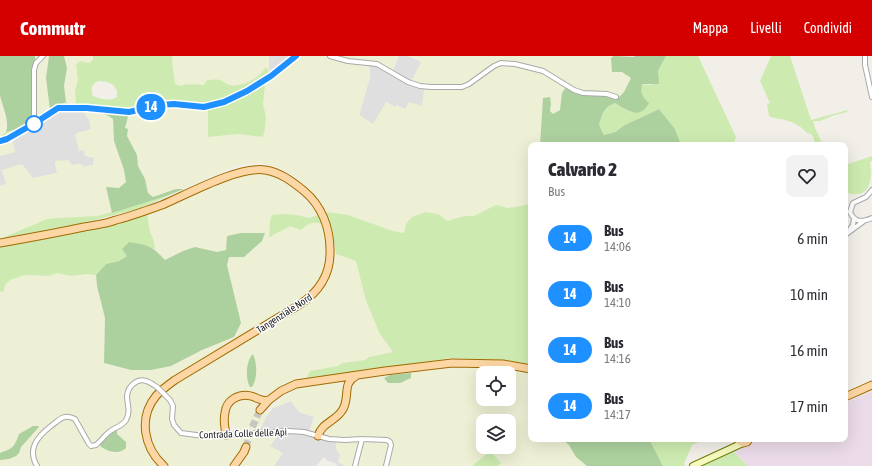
<!DOCTYPE html>
<html lang="it">
<style>
body{margin:0;font-family:"Asap Condensed",sans-serif;background:#f2f2f3;color:#2b2b33;height:100vh;display:flex;flex-direction:column;font-size:15px;white-space:nowrap}
*{box-sizing:border-box;margin:0}
p{font-size:13px;color:#7c7c81}
.icon{flex:none;width:22px;height:22px;fill:none;stroke:currentColor;stroke-width:2;stroke-linecap:round;stroke-linejoin:round}
.map{position:relative;flex:1;overflow:hidden}
.drawer{position:absolute;left:528px;top:86px;width:320px;height:300px;display:flex;flex-direction:column;background:#fff;border-radius:8px;box-shadow:0 4px 16px #0002}
.drawer>*{flex:none}
.badge{padding:0 8px;border-radius:13px;font-size:14px;line-height:26px}
.controls{position:absolute;left:476px;top:310px;display:grid;gap:8px}
.controls a{display:grid;place-items:center;width:40px;height:40px;border-radius:8px;background:#fff;box-shadow:0 4px 16px #0002;font-size:20px}
.map>.badge{position:absolute;translate:-50% -50%;box-shadow:0 0 0 2px #fff}
.round{display:grid;place-items:center;flex:none;width:42px;height:42px;border-radius:8px;background:#f2f2f3}
.head{display:flex;align-items:center;justify-content:space-between;height:68px;padding:0 20px}
h1{font-size:19px;font-weight:800;line-height:30px}
ul{padding:0;list-style:none}
li{display:flex;align-items:center;gap:12px;height:56px;padding:0 20px}
li div{flex:1}
li b{display:block;font-size:15px}
li em{font-style:normal}
li .badge{min-width:44px;font-weight:700;text-align:center}
header{display:flex;align-items:center;gap:24px;box-sizing:border-box;height:56px;padding:0 20px;background:#d40000;color:#fff}
header strong{font-size:19px}
nav{display:flex;gap:22px;margin-inline-start:auto;font-size:14px}
.map>svg:first-child{display:block}
</style>
<header>
<strong>Commutr</strong>
<nav><a>Mappa</a><a>Livelli</a><a>Condividi</a></nav>
</header>
<div class="map">
<svg width="872" height="410" viewBox="0 0 872 410">
<rect width="100%" height="100%" fill="#f2efe9"/>
<path fill="#e0dfdf" d="M269 0H293L269 19Z
M399 0H408L422 6 425 29 422 50 405 53 396 51 373 68 359 60 370 21 367 5 382 8 393 14Z
M70 54 83 55 89 63 91 74 77 77 84 94 94 102 93 109 83 111 82 108 72 109 70 107 55 105 57 117 0 130V100L14 96 12 83 32 73 54 58 62 55Z
M291 345 299 356 314 361 308 379 336 385 343 408 345 410H335L337 408 328 405 324 401 316 410H274L282 397 270 391 257 380 266 361 273 352Z"/>
<path fill="#ebdbe8" d="M872 335V410H748L733 395 761 383H845V347Z"/>
<path fill="#eef0d5" fill-rule="evenodd" d="M35 0H49L46 22 50 54 36 63Z
M64 0H93V4L89 7 80 5 76 9 78 24 75 35 76 47 70 48 66 46 64 30 67 12Z
M173 0H269V18L268 13 264 14 257 21 247 27 238 29H228L221 24 204 29H193L186 28 181 30 175 29 172 4Z
M299 0H399L393 14 382 8 367 6 370 12V21L359 59 373 68 386 46 396 51 397 49 405 53 409 46 422 50 425 29 411 26 421 6 408 0H614L611 2 622 16 631 22 624 36 618 42 600 39 586 40 574 37H562L560 54 553 58 550 55 551 48 543 42 540 89H531V148L508 152 496 149 474 160H464L447 165 438 158 426 156 412 161 406 168 404 177 393 175 348 159 327 156 308 132 292 119 278 111 261 107H251L239 109 219 117 184 133H176L153 141 148 137 145 123 138 110 137 99 127 80 128 73 125 72 129 53 167 45 208 47V81L239 78 263 81 265 72 266 61 263 48 265 29Z
M0 37 7 74 6 76 0 80Z
M83 55 88 56 95 55 106 58 113 63 114 85 124 114 127 126 119 132H106L112 157 98 160 56 162 47 163 0 183V130L6 128 2 114 22 108 33 122 57 117 55 105 68 104 72 109 82 108 83 111 93 109 94 102 85 100 84 94 79 95 75 78 91 73 89 63Z
M12 83 15 96 0 100V87Z
M258 117 273 120 295 133 318 159 309 162 297 159 284 158 270 181 276 176 285 174 290 170 316 166 332 171 336 198 356 205 366 245 380 278 393 297 369 301 365 304 342 307 338 310 310 315 307 322 297 325 265 341H232L223 369 216 377 217 382 239 381 238 375 232 370 229 366 228 361 230 352 237 344 242 342H252L257 348 256 352 266 358 283 341 301 330 337 325 343 328 344 333V343L341 354 313 377 309 376 314 361 299 356 291 345 273 352 266 361 257 379 280 377 270 390 283 397 274 410H239L247 398 249 392 241 395 229 410H169L162 404 157 396 151 386 148 369 149 361 153 352 159 342 177 327 313 244 326 228 333 208 334 198H327L326 207 319 225 308 239 173 321 154 338 146 349 143 359 141 370 145 388 151 399 159 410H0V237L4 235 5 229 10 224 25 219 49 220 57 217 70 220 87 218 96 219 97 230 105 262 104 307 131 314H151L171 310 202 294 234 281 236 249 227 209 229 201H244L264 177 252 178 226 194 217 196 195 191 183 195 165 204 155 193 154 185 150 176 147 158 244 118ZM117 375V378L123 383 122 395 117 397 110 396 101 391Z
M452 312H500L531 317V383H562L569 389 576 401 587 410H498L501 407 490 395 472 410H345L338 406 340 399 336 393V385L321 382 322 376 339 363 349 333 354 325 385 320ZM483 317H509V343H483ZM483 365H509V391H483Z"/>
<path fill="#cdebb0" fill-rule="evenodd" d="M93 0H173L172 4 175 28 181 30C188 27 197 29 204 29L207 24C212 24 216 23 220 24 223 25 226 28 229 29 241 32 260 22 265 12L268 13 269 18 265 29 263 48 266 61 265 72 263 81 239 78 208 81V47L167 45 129 53 84 50H64L16 77 0 84V80L6 76 18 73 39 62 59 49 66 46 70 48 76 47 75 35 78 24 76 9 80 5 89 7 93 4ZM100 25C108 26 114 27 117 35V41C110 46 100 43 93 40 90 32 92 27 100 25Z
M666 0H698L736 81 733 89H681L675 73 659 53 625 69 615 76 604 79 599 69C603 57 603 52 615 47L632 57 643 42 640 35 642 28 651 29Z
M771 0H790L811 64 848 54 847 56 832 60 820 65H813L815 72 823 89H816C813 84 815 80 809 77L808 78C802 71 794 66 785 64 780 62 773 63 769 60L767 48 770 47 760 25Z
M872 100V105L870 106C872 118 872 137 857 138 852 139 848 138 845 134V109Z
M184 133 138 153 75 169 2 182 47 163 56 162 98 160 166 140Z
M531 148V309L502 304 474 303 449 302 432 306 307 322 310 315 338 310 342 307 365 304 369 301 393 296 380 278 366 245 356 205 336 198 332 171C318 167 313 163 301 174L290 170C283 175 276 176 269 182L270 165 272 159 284 158 297 159 309 162 327 156 348 159 393 175 404 177 406 168 412 161 426 156 438 158 447 165 464 160H474L496 149 508 152Z
M147 158 150 176 154 185 155 193 141 188 127 200 119 205 106 208 96 219 87 218 70 220 57 217 49 220 25 219 10 224 5 229 4 235 0 236V189Z
M649 383H705L692 389 684 408 685 410H663Z
M490 395 501 407 498 410H472Z
M733 395 748 410H700Z"/>
<path fill="#add19e" d="M0 0H35L36 63 18 73 6 76C10 65 2 50 0 39 0 26 0 12 0 0Z
M49 0H64L67 12 64 30 66 46 50 54 46 22Z
M614 0 634 1 635 0H666L658 15 659 28H642C640 37 642 41 649 47 640 64 628 55 615 47 603 52 603 57 599 69L604 79 615 76 625 69 659 53 675 73 681 89H540L543 42 550 41 551 48 550 55 553 58 560 54 562 37 566 31C581 41 583 39 599 39 605 39 612 41 618 42L624 36 631 22 622 16H612L611 2Z
M86 55 129 57 125 72 128 73 127 80 137 99 138 110 145 123 148 137 153 141 176 133H184L166 140 112 157 106 131 119 132 126 126 124 114 114 85 113 63C105 57 98 55 88 56Z
M241 177H265L262 185 244 201H229L227 209 241 267 234 281 202 294 171 310 151 314H131L104 307 105 262 97 230 96 219 106 208 119 205 127 200 122 193 129 186C149 189 152 190 165 204L183 195 195 191 217 196 226 194 227 180Z
M253 298C257 307 258 322 252 331H250C245 323 246 304 253 298Z
M411 317V322L400 327H388L384 322 390 319Z
M33 370H39L38 372 21 391 19 397 16 400 9 403 0 404V397C14 392 14 391 19 378Z
M117 374V378L126 386V392C118 399 110 396 101 391L100 388 107 380Z
M562 383H649L663 410H587L576 401 569 389Z"/>
<g fill="none" stroke-linecap="round" stroke-linejoin="round">
<path stroke="#c8c6c1" stroke-width="7" stroke-dasharray="7 3.5" stroke-linecap="butt" d="M246 391 251 374 260 354"/>
<g stroke="#a9a9a9" stroke-width="6">
<path id="street" d="M330 0 348 5 377 8 408 26 420 30 431 31H462L469 28 494 10 501 7 515 8 543 15 574 34 583 37 607 38 616 41
M865 0V9L872 41
M35 67 34 59V14L36 7 43 0
M0 85 7 83 35 67 58 52H87L129 56 160 49 174 48 204 51 224 46 247 35 271 20 296 0
M872 134 866 141 853 147 850 156C855 167 862 166 872 162
M849 175 853 169 854 162
M845 179 864 165
M165 339 170 344 173 350 172 363 174 369 181 377 204 380 289 375 304 376 329 383 345 384 362 383 387 384 390 386 391 389 386 410
M37 410C27 393 37 381 51 370 59 364 64 357 75 363L89 388 91 390 96 389C101 385 104 380 109 376 115 371 123 370 126 364 131 355 127 349 127 340 128 330 137 322 146 325 150 326 154 329 157 331
M355 410 362 383"/>
</g>
<g stroke="#707d05" stroke-width="8">
<path id="secondary" d="M693 410 745 386"/>
</g>
<g stroke="#a06b00" stroke-width="9">
<path id="primary" d="M0 187C28 182 56 177 84 171 94 169 106 168 116 164 132 160 147 154 162 149 188 138 238 110 265 114 280 116 293 126 304 135 322 150 330 172 330 194 331 219 319 236 299 249L175 324C168 329 161 334 156 340 138 362 144 392 164 410
M845 341 872 329
M260 354 269 344 281 335 296 328 385 315 452 307 503 308 531 313
M226 379C225 372 223 364 225 357 226 344 239 337 251 340 258 342 261 346 269 344
M318 380C322 366 337 365 343 353 350 341 342 327 356 320
M737 383 743 387 747 386 749 383
M234 410 244 396 246 391"/>
</g>
<use href="#street" stroke="#fff" stroke-width="4"/>
<use href="#secondary" stroke="#f7fabf" stroke-width="6"/>
<use href="#primary" stroke="#fcd6a4" stroke-width="7"/>
<g stroke="#a9a9a9" stroke-width="6" stroke-linecap="butt">
<path id="street-bridge" d="M157 331 165 339"/>
</g>
<use href="#street-bridge" stroke="#fff" stroke-width="4"/>
</g>
<g fill="none" stroke-linecap="round" stroke-linejoin="round">
<g stroke="#fff" stroke-width="9">
<path id="line" d="M0 85 7 83 35 67 58 52H87L129 56 160 49 174 48 204 51 224 46 247 35 271 20 296 0"/>
</g>
<use href="#line" stroke="#1e90ff" stroke-width="6"/>
</g>
<circle fill="#fff" stroke="#1e90ff" stroke-width="2" cx="34" cy="68" r="8"/>
<g text-anchor="middle" stroke-width="3" stroke-linejoin="round" paint-order="stroke">
<g font-size="10" fill="#222" stroke="#fff">
<text transform="translate(284 257) rotate(-33)" y="4">Tangenziale Nord</text>
<text transform="translate(243 377) rotate(-2)" y="4">Contrada Colle delle Api</text>
</g>
</g>
</svg>
<div class="controls">
<a><svg class="icon" aria-label="locate" viewBox="0 0 24 24"><circle cx="12" cy="12" r="6"/><path d="M12 2v4M12 18v4M2 12h4M18 12h4"/></svg></a>
<a><svg class="icon" aria-label="layers" viewBox="0 0 24 24"><path d="M12 4l9 5-9 5-9-5zM3 14l9 5 9-5"/></svg></a>
</div>
<b class="badge" style="left:151px;top:51px;background:#1e90ff;color:#fff">14</b>
<section class="drawer">
<div class="head"><div><h1>Calvario 2</h1><p>Bus</p></div><a class="round"><svg class="icon" aria-label="heart" viewBox="0 0 24 24"><path d="M12 20l-8-8c-3-5 5-10 8-4 3-6 11-1 8 4z"/></svg></a></div>
<ul>
<li><span class="badge" style="background:#1e90ff;color:#fff">14</span><div><b>Bus</b><p>14:06</p></div><em>6 min</em></li>
<li><span class="badge" style="background:#1e90ff;color:#fff">14</span><div><b>Bus</b><p>14:10</p></div><em>10 min</em></li>
<li><span class="badge" style="background:#1e90ff;color:#fff">14</span><div><b>Bus</b><p>14:16</p></div><em>16 min</em></li>
<li><span class="badge" style="background:#1e90ff;color:#fff">14</span><div><b>Bus</b><p>14:17</p></div><em>17 min</em></li>
</ul>
</section>
</div>
